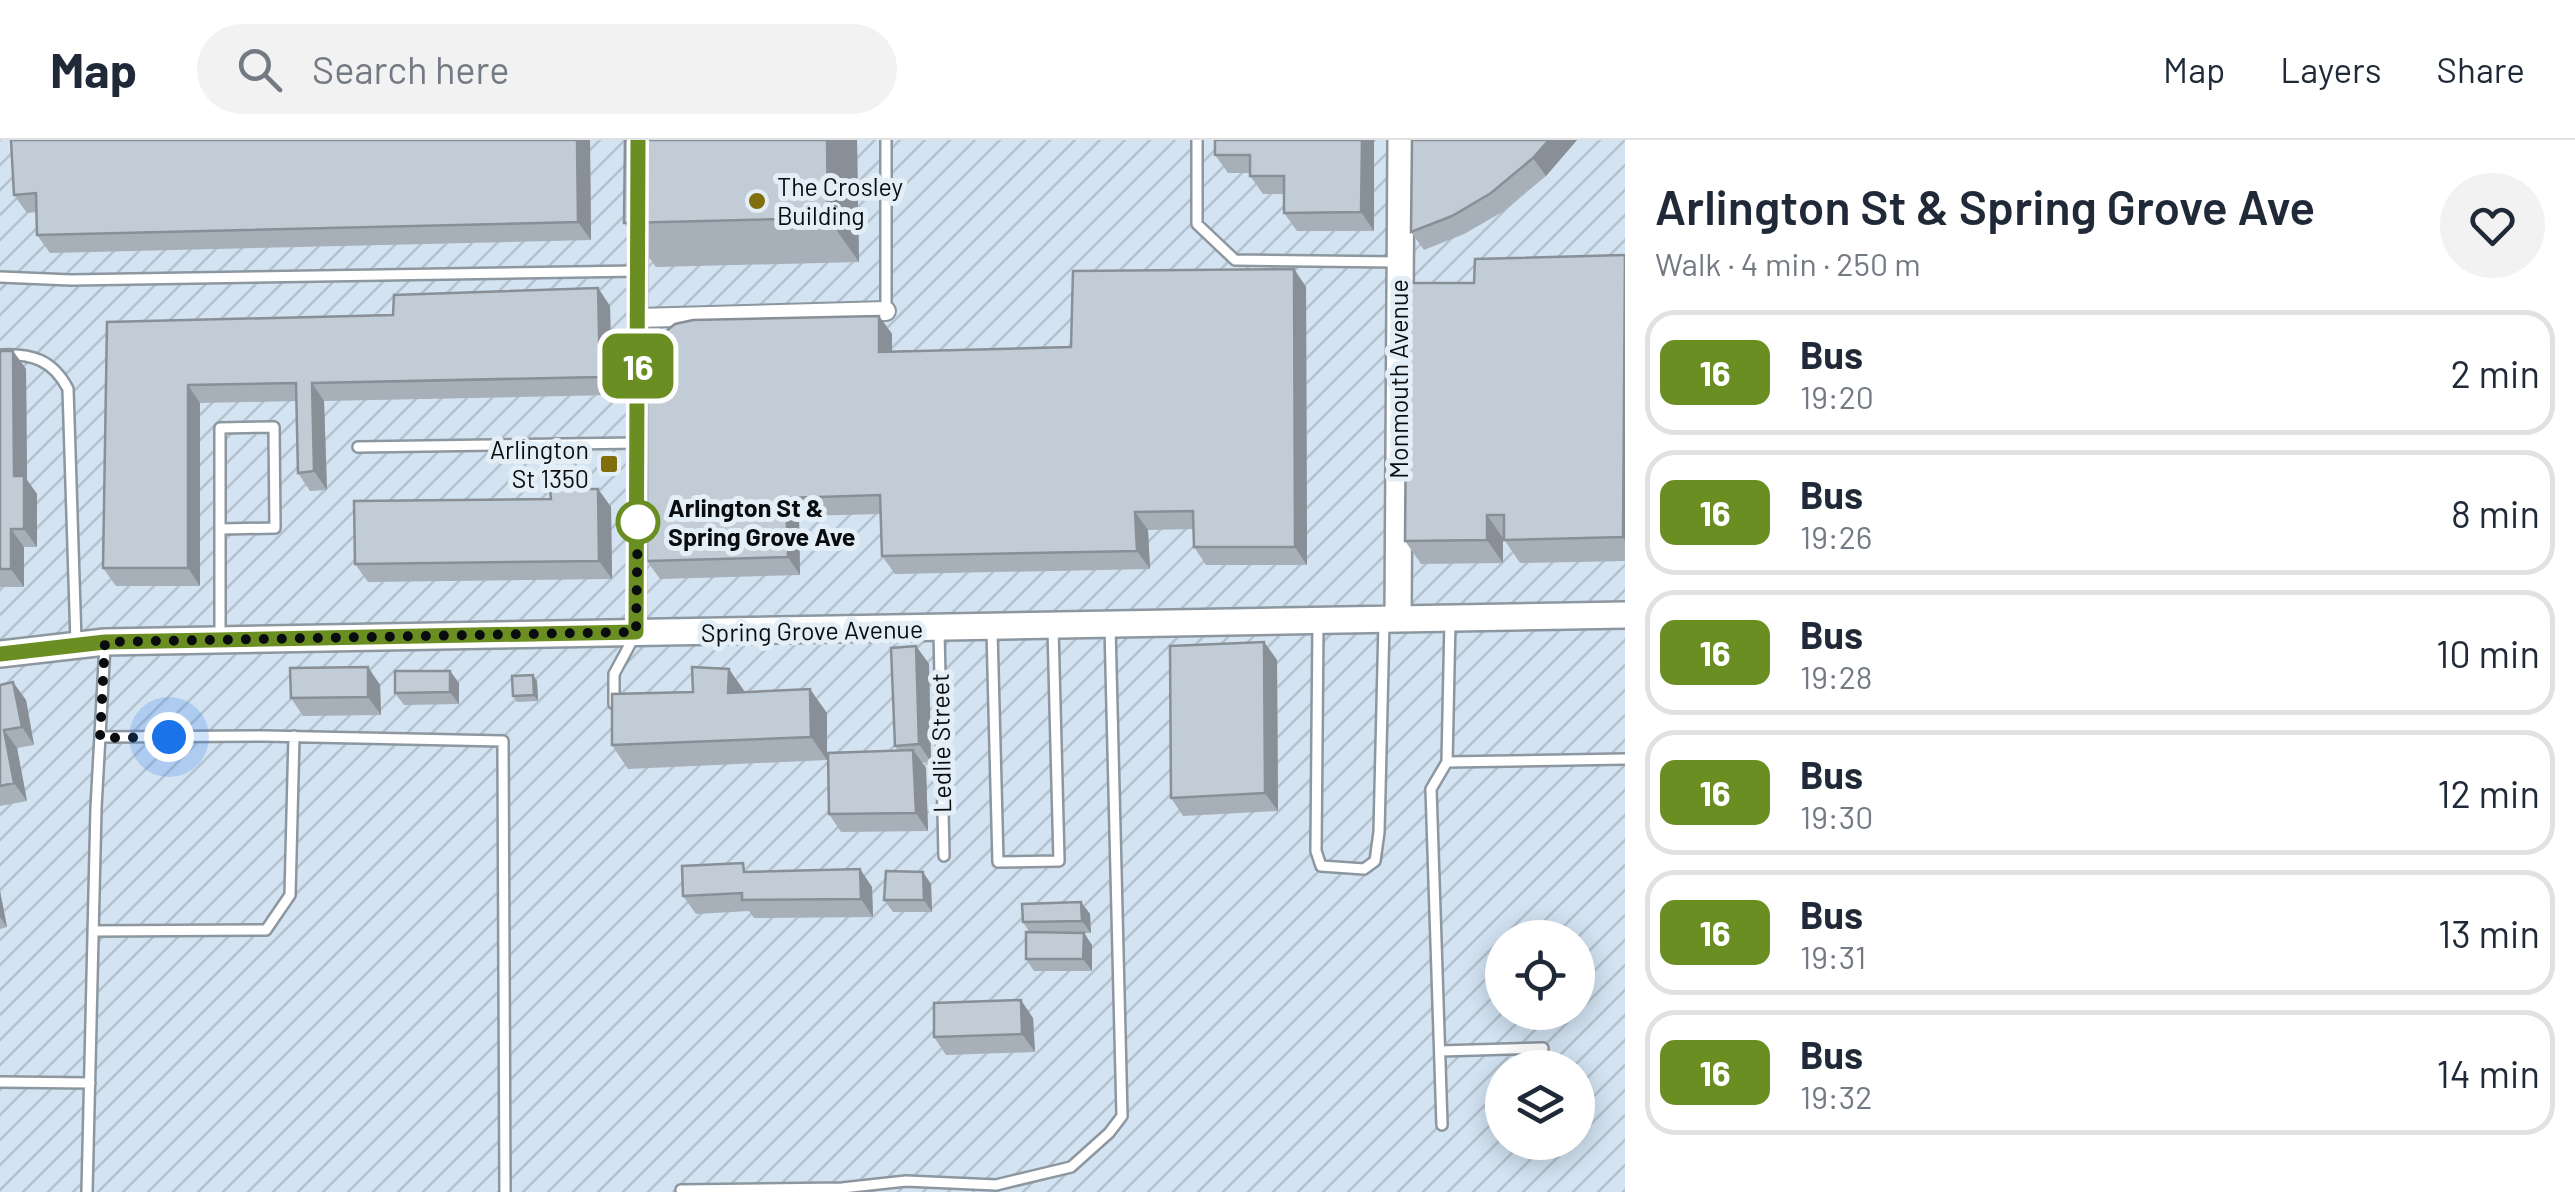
<!DOCTYPE html>
<meta charset="utf-8">
<style>
body{margin:0;font-family:Barlow,sans-serif;background:#f2f2f3;color:#1f2937;height:100vh;display:flex;flex-direction:column;font-size:38px;white-space:nowrap}
*{box-sizing:border-box;margin:0}
p{font-size:32px;color:#747a83}
.icon{flex:none;width:55px;height:55px;fill:none;stroke:currentColor;stroke-width:2;stroke-linecap:round;stroke-linejoin:round}
.map{position:relative;flex:1;overflow:hidden}
.panel{display:flex;flex-direction:column;background:#fff;width:950px}
.panel>*{flex:none}
.badge{padding:0 20px;border-radius:15px;font-size:35px;line-height:65px}
.tools{position:absolute;left:1485px;top:780px;display:grid;gap:20px}
.tools a{display:grid;place-items:center;width:110px;height:110px;border-radius:50%;background:#fff;box-shadow:0 5px 25px #0003;font-size:50px}
.you{position:absolute;width:50px;height:50px;margin:-25px;border:8px solid #fff;border-radius:50%;background:#1a73e8;box-shadow:0 0 0 15px #1a73e833}
.map>.badge{position:absolute;translate:-50% -50%;box-shadow:0 0 0 5px #fff}
.round{display:grid;place-items:center;flex:none;width:105px;height:105px;border-radius:52px;background:#f2f2f3}
.head{display:flex;align-items:center;justify-content:space-between;height:170px;padding:0 30px}
h1{font-size:48px;font-weight:600;line-height:75px}
ul{padding:0;list-style:none}
li{display:flex;align-items:center;gap:30px;height:125px;margin:0 20px 15px;padding:0 10px;border:5px solid #e0e1e3;border-radius:30px}
li div{flex:1}
li b{display:block;font-size:38px}
li em{font-style:normal}
li .badge{min-width:110px;font-weight:700;text-align:center}
header{display:flex;align-items:center;gap:60px;box-sizing:border-box;height:140px;padding:0 50px;background:#fff;border-bottom:2px solid #e0e1e3}
header strong{font-size:48px}
nav{display:flex;gap:55px;margin-inline-start:auto;font-size:35px}
.search{width:700px;height:90px;background:#f2f2f3;display:flex;align-items:center;gap:25px;box-sizing:border-box;padding:0 35px;border-radius:55px;color:#747a83;font-size:38px}
main{display:flex;flex:1;min-height:0}
.map>svg:first-child{display:block}
</style>
<header>
<strong>Map</strong>
<div class="search"><svg class="icon" aria-label="search" viewBox="0 0 24 24"><circle cx="10" cy="10" r="6"/><path d="M15 15l6 6"/></svg>Search here</div>
<nav><a>Map</a><a>Layers</a><a>Share</a></nav>
</header>
<main>
<div class="map">
<svg width="1625" height="1052" viewBox="0 0 1625 1052">
<defs>
<pattern id="industrial-furrows" width="10" height="10" patternUnits="userSpaceOnUse" patternTransform="scale(2.5)"><rect width="10" height="10" fill="#d3e3f2"/><path d="M-1 1l2-2M0 10L10 0M9 11l2-2" fill="none" stroke="#b4c2ce"/></pattern>
</defs>
<rect width="100%" height="100%" fill="#e3eef7"/>
<path fill="url(#industrial-furrows)" fill-rule="evenodd" d="M0 0H1625V1052H0ZM1502 798H1578V872H1502ZM1502 928H1578V1002H1502Z"/>
<g fill="none" stroke-linecap="round" stroke-linejoin="round">
<g stroke="#8d97a0" stroke-width="14">
<path id="lane" d="M1197 0V84L1235 120 1397 122
M0 137 71 140 638 131
M886 171V0
M0 215C32 213 53 220 68 249L76 502
M358 307 638 303
M1318 482 1316 711 1321 726 1364 729 1375 721 1379 692 1384 483
M992 491 998 722 1059 721 1053 488
M939 492 944 716
M220 498V288L274 287 275 388 221 389
M614 564V534L635 495
M100 597 264 596 503 601 505 1052
M1447 622 1625 619
M93 791 266 790 290 755 294 596
M1440 911 1543 908
M0 942 90 943
M1442 985 1431 649 1447 622 1450 480
M681 1050 842 1048 906 1041 996 1045 1071 1027 1109 993 1122 976 1110 487
M87 1052 96 668 105 505"/>
</g>
<g stroke="#8d97a0" stroke-width="22">
<path id="street" d="M638 178 886 171
M636 492 638 80"/>
</g>
<g stroke="#8d97a0" stroke-width="30">
<path id="secondary" d="M1398 477 1401 0
M0 514 105 502 1625 475"/>
</g>
<use href="#lane" stroke="#fff" stroke-width="9"/>
<use href="#street" stroke="#fff" stroke-width="18"/>
<use href="#secondary" stroke="#fff" stroke-width="25"/>
</g>
<path fill="#a7afb8" d="M11 0H590L591 100 50 113 37 95V72L27 73 14 55Z
M857 0 859 122 656 127 624 83Z
M1215 0H1374V91H1297L1284 73V54H1263L1250 36V33H1228L1215 15Z
M1412 0H1577L1546 36 1504 71 1464 94 1424 110 1411 92Z
M1625 115V421L1520 423 1503 398V423L1421 424 1405 401 1474 143Z
M1294 129 1306 147 1307 425H1206L1194 407 1193 389 1148 390 1150 429 895 434 882 416 881 374 799 376 800 435 660 439 647 421 879 176 892 194V211L1071 207Z
M598 148 610 166 612 255 324 261 327 350 310 351 298 333 296 261 200 263V446H116L103 428 107 182 393 175Z
M0 211H13L26 229 27 340 37 354V407H24V447H0Z
M598 349 611 367 612 439 368 442 355 424 551 359Z
M1264 502 1277 520 1278 671 1183 676 1171 658Z
M916 506 929 524 931 622 922 623 926 628 928 691 841 692 829 674 898 611 895 606Z
M368 527 380 545 381 575 303 576 291 558Z
M450 531 459 543V564L404 565 395 553Z
M537 541 538 561 517 562 513 556Z
M0 545 26 560 34 605 17 608 27 661 0 666Z
M745 553 827 573V620L628 629 612 605Z
M860 729 872 747 873 777 754 778 749 771 696 774 683 756 749 732Z
M931 744 932 772H893L884 760Z
M0 751 7 787 0 789Z
M1081 762 1090 774 1091 793H1084L1092 805V831H1034L1026 819 1030 793 1023 782Z
M1033 878 1035 912 946 915 934 897Z"/>
<path fill="#888f96" d="M577 0H590L591 100 578 82Z
M827 0H857L859 122 828 78Z
M1362 0H1374V91L1361 72Z
M1549 0H1577L1546 36 1533 18Z
M1625 116V401L1623 397Z
M1294 129 1306 147 1307 425 1295 407Z
M598 148 610 166 612 255 600 237Z
M879 176 892 194V230L879 212Z
M13 211 26 229 27 340 37 354V407L24 389 14 336Z
M312 243 324 261 327 350 314 331Z
M188 245 200 263V446L188 428Z
M598 349 611 367 612 439 599 421Z
M786 358 799 376 800 435 788 417Z
M1135 372 1148 390 1150 429 1137 411Z
M1487 375 1503 398V423L1487 400Z
M11 389 24 407V447L11 429Z
M1264 502 1277 520 1278 671 1265 653Z
M916 506 929 524 931 622 919 604Z
M368 527 380 545 381 575 368 557Z
M729 529 745 552 728 553Z
M450 531 459 543V564L450 552Z
M533 535 537 541 538 561 534 555Z
M13 542 26 560 34 605 22 587Z
M810 549 827 573V620L811 597Z
M4 590 17 608 27 661 14 643Z
M913 610 926 628 928 691 916 673Z
M860 729 872 747 873 777 861 759Z
M923 732 931 744 932 772 924 760Z
M0 751 7 787 0 777Z
M1081 762 1090 774 1091 793 1082 781Z
M1084 793 1092 805V831L1083 819Z
M1021 860 1033 878 1035 912 1022 894Z"/>
<path fill="#c2ccd6" stroke="#888f96" stroke-width="2.5" d="M11 0H577L578 82 37 95 36 53 14 55Z
M625 0H827L828 78 624 83Z
M1215 0H1362L1361 72 1284 73V36H1250V15H1215Z
M1412 0H1549L1533 18 1491 53 1452 76 1411 92Z
M1625 115 1623 397 1504 400V375H1487V400L1405 401 1407 143H1474L1475 119Z
M1294 129 1295 407H1194L1193 371 1135 372 1137 411 882 416 880 355 786 358 788 417 647 421V228L651 209 661 195 675 184 693 180 879 176V212L1071 207 1073 131Z
M598 148 600 237 312 243 314 331 298 333 296 243 188 245V428H103L107 182 393 175 394 155Z
M0 211H13L14 336H24V389H11V429H0Z
M550 349H598L599 421 355 424 354 361 551 359Z
M1264 502 1265 653 1171 658 1170 506Z
M916 506 919 604 895 606 891 508Z
M368 527V557L291 558 290 528Z
M692 527 729 529 728 553 810 549 811 597 612 605V554L693 552Z
M395 531H450V552L395 553Z
M533 535 534 555 513 556 512 536Z
M13 542 22 587 4 590 14 643 0 646V545Z
M913 610 916 673 829 674 828 613Z
M743 723 744 732 860 729 861 759 742 760V753L683 756 682 726Z
M886 731 923 732 924 760H884Z
M1081 762 1082 781 1023 782 1022 764Z
M1026 792 1084 793 1083 819H1026Z
M1021 860 1022 894 934 897V863Z"/>
<g fill="none" stroke-linecap="round" stroke-linejoin="round">
<g stroke="#fff" stroke-width="22">
<path id="line" d="M0 514 105 502 636 492 638 0"/>
</g>
<use href="#line" stroke="#6b8e23" stroke-width="15"/>
<path stroke="#0a0d10" stroke-width="10" stroke-dasharray="0 18" d="M169 597 100 598 105 502 636 492 638 374V382"/>
</g>
<g fill="#816e0c" stroke="#e3eef7" stroke-width="4">
<circle cx="757" cy="61" r="10"/>
<rect x="599" y="314" width="20" height="20" rx="5"/>
</g>
<circle fill="#fff" stroke="#6b8e23" stroke-width="5" cx="638" cy="382" r="20"/>
<g text-anchor="middle" stroke-width="10" stroke-linejoin="round" paint-order="stroke">
<g font-size="25" fill="#0a0d10" stroke="#e3eef7" text-anchor="start">
<text x="777" y="56">The Crosley<tspan x="777" dy="29">Building</tspan></text>
<text x="589" y="319" text-anchor="end">Arlington<tspan x="589" dy="29">St 1350</tspan></text>
</g>
<g font-size="25" fill="#0a0d10" stroke="#e3eef7">
<text transform="translate(1399 239) rotate(-90)" y="9">Monmouth Avenue</text>
<text transform="translate(812 491) rotate(-1)" y="9">Spring Grove Avenue</text>
<text transform="translate(941 603) rotate(-91)" y="9">Ledlie Street</text>
</g>
<g font-size="25" font-weight="bold" fill="#0a0d10" stroke="#e3eef7" text-anchor="start">
<text x="668" y="377">Arlington St &amp;<tspan x="668" dy="29">Spring Grove Ave</tspan></text>
</g>
</g>
</svg>
<div class="tools">
<a><svg class="icon" aria-label="locate" viewBox="0 0 24 24"><circle cx="12" cy="12" r="6"/><path d="M12 2v4M12 18v4M2 12h4M18 12h4"/></svg></a>
<a><svg class="icon" aria-label="layers" viewBox="0 0 24 24"><path d="M12 4l9 5-9 5-9-5zM3 14l9 5 9-5"/></svg></a>
</div>
<div class="you" style="left:169px;top:597px"></div>
<b class="badge" style="left:638px;top:226px;background:#6b8e23;color:#fff">16</b>
</div>
<section class="panel">
<div class="head"><div><h1>Arlington St &amp; Spring Grove Ave</h1><p>Walk · 4 min · 250 m</p></div><a class="round"><svg class="icon" aria-label="heart" viewBox="0 0 24 24"><path d="M12 20l-8-8c-3-5 5-10 8-4 3-6 11-1 8 4z"/></svg></a></div>
<ul>
<li><span class="badge" style="background:#6b8e23;color:#fff">16</span><div><b>Bus</b><p>19:20</p></div><em>2 min</em></li>
<li><span class="badge" style="background:#6b8e23;color:#fff">16</span><div><b>Bus</b><p>19:26</p></div><em>8 min</em></li>
<li><span class="badge" style="background:#6b8e23;color:#fff">16</span><div><b>Bus</b><p>19:28</p></div><em>10 min</em></li>
<li><span class="badge" style="background:#6b8e23;color:#fff">16</span><div><b>Bus</b><p>19:30</p></div><em>12 min</em></li>
<li><span class="badge" style="background:#6b8e23;color:#fff">16</span><div><b>Bus</b><p>19:31</p></div><em>13 min</em></li>
<li><span class="badge" style="background:#6b8e23;color:#fff">16</span><div><b>Bus</b><p>19:32</p></div><em>14 min</em></li>
</ul>
</section>
</main>
